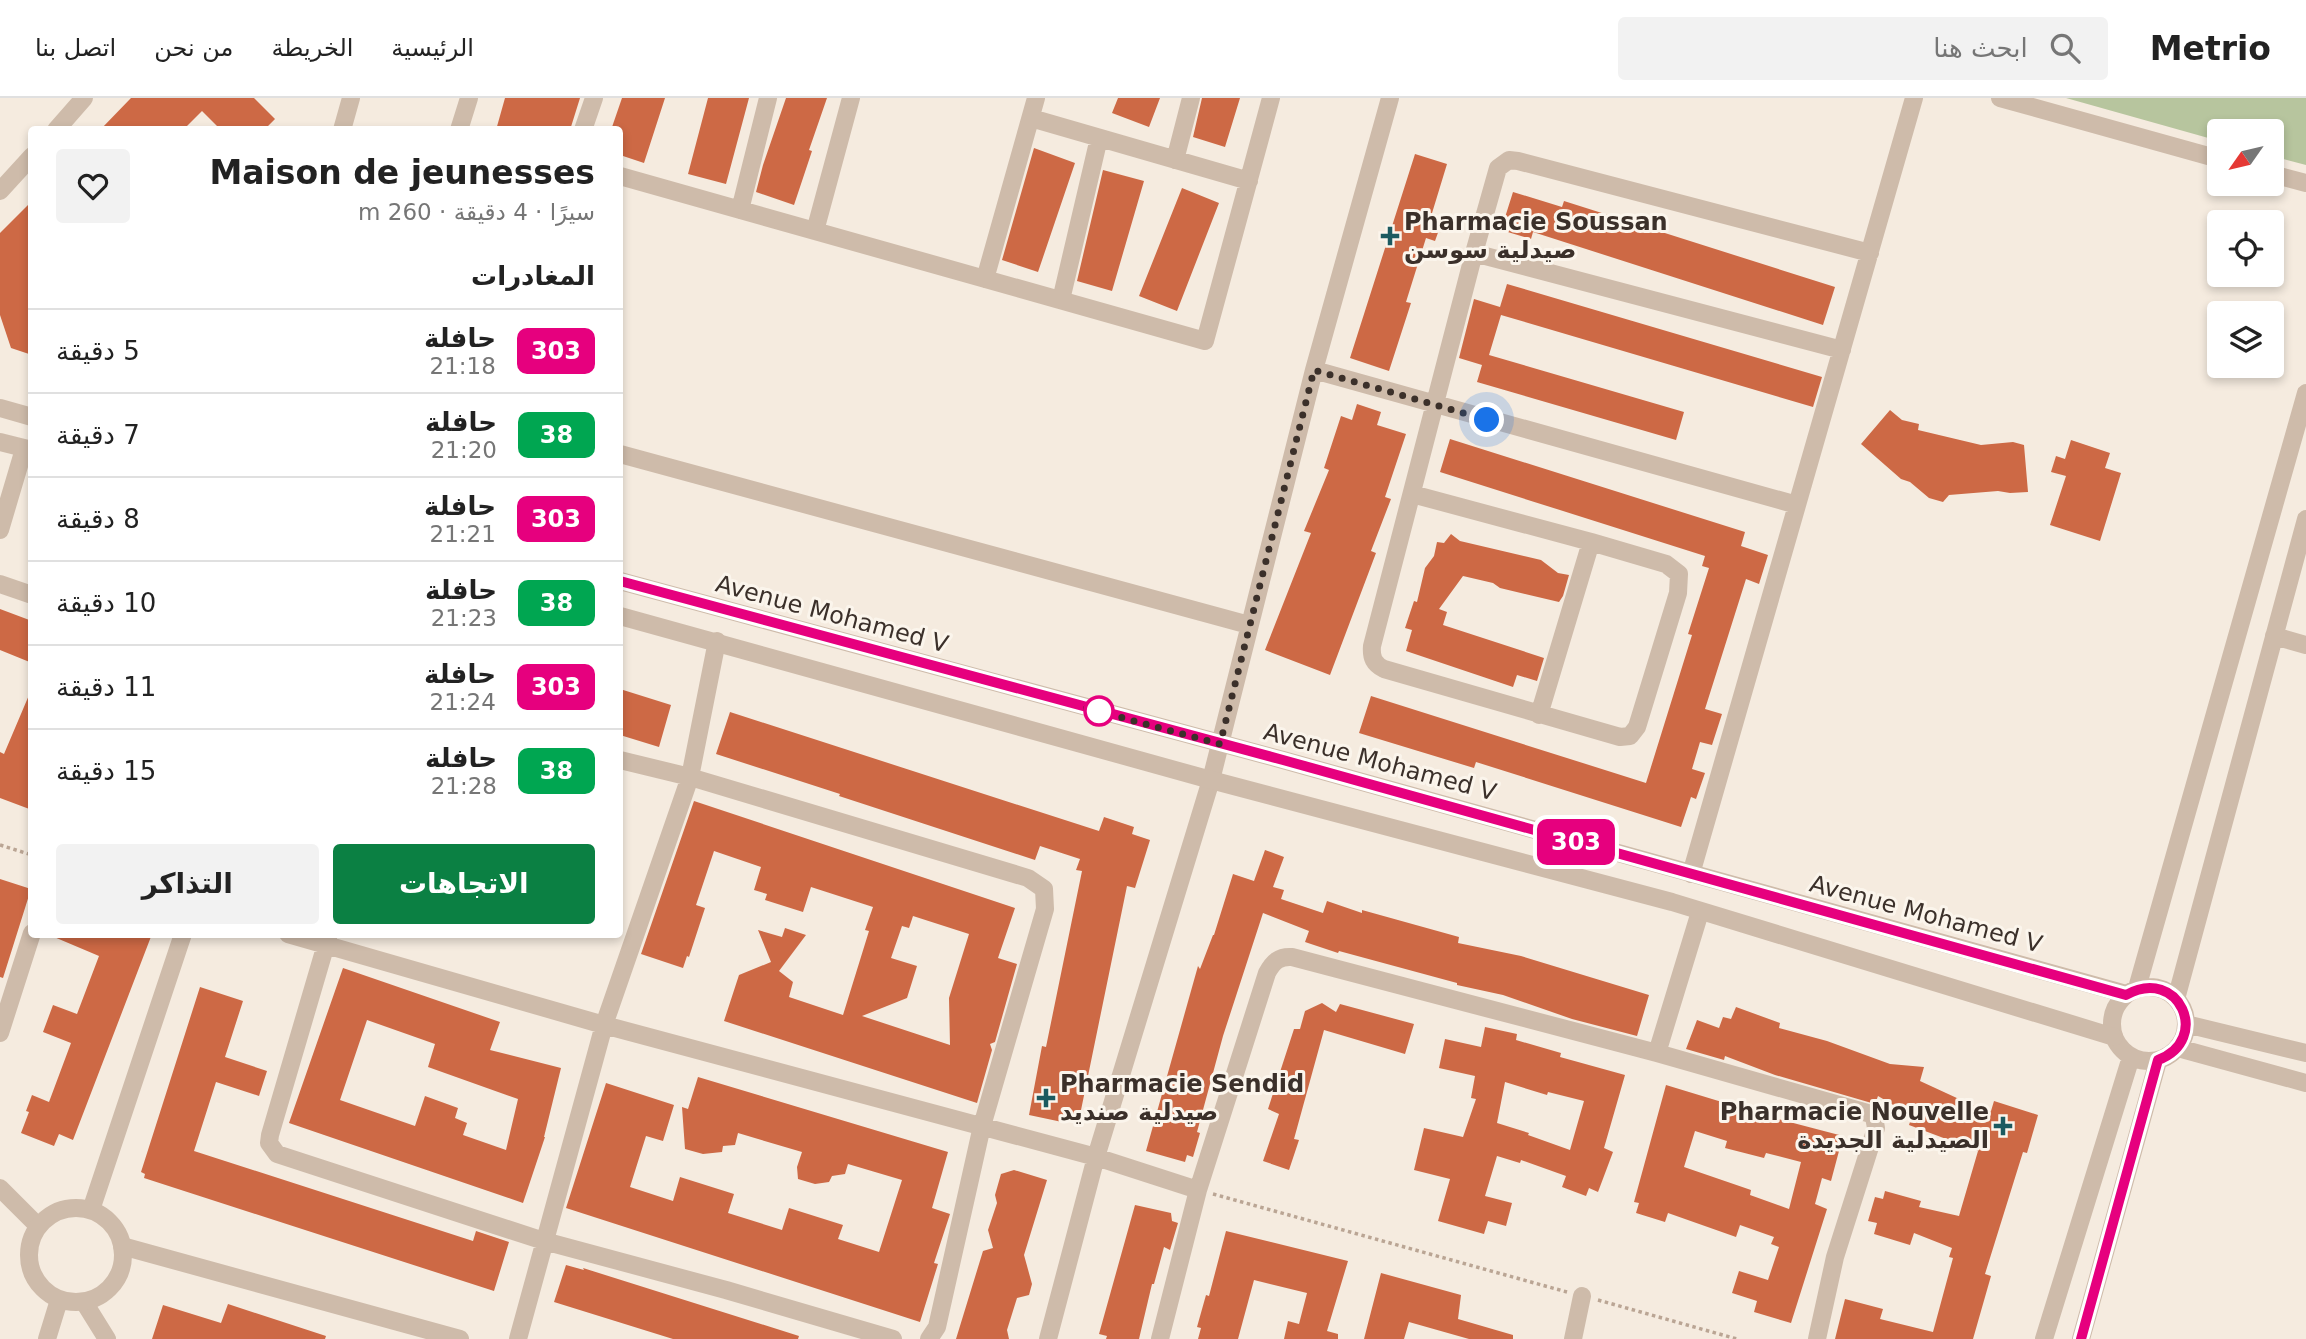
<!DOCTYPE html>
<html lang="ar">
<meta charset="utf-8">
<style>
body{margin:0;font-family:"DejaVu Sans",Cairo,sans-serif;background:#f2f2f2;color:#222;direction:rtl;height:100vh;display:flex;flex-direction:column;font-size:26px;white-space:nowrap}
*{box-sizing:border-box;margin:0}
p{font-size:23px;color:#767676}
.icon{flex:none;width:38px;height:38px;fill:none;stroke:currentColor;stroke-width:2;stroke-linecap:round;stroke-linejoin:round}
.map{position:relative;flex:1;overflow:hidden;direction:ltr}
.details{position:absolute;left:28px;top:28px;width:595px;height:812px;display:flex;flex-direction:column;background:#fff;border-radius:7px;box-shadow:0 4px 10px #0003;direction:rtl}
.details>*{flex:none}
.badge{padding:0 14px;border-radius:10px;font-size:24px;line-height:46px}
.needle{width:46px;rotate:236deg}
.tools{position:absolute;left:2207px;top:21px;display:grid;gap:14px}
.tools a{display:grid;place-items:center;width:77px;height:77px;border-radius:7px;background:#fff;box-shadow:0 4px 10px #0003;font-size:35px}
.you{position:absolute;width:35px;height:35px;margin:-18px;border:5px solid #fff;border-radius:50%;background:#1a73e8;box-shadow:0 0 0 10px #1a73e833}
.map>.badge{position:absolute;translate:-50% -50%;box-shadow:0 0 0 4px #fff}
h2{padding:0 28px;font-size:26px;line-height:63px}
.round{display:grid;place-items:center;flex:none;width:74px;height:74px;border-radius:7px;background:#f2f2f2}
.overview{display:flex;align-items:center;justify-content:space-between;height:119px;padding:0 28px}
h1{font-size:33px;font-weight:800;line-height:52px}
.primary-button{display:flex;gap:14px;margin-top:auto;padding:14px 28px}
.primary-button a{flex:1;height:80px;border-radius:7px;background:#0b8043;color:#fff;font-size:28px;font-weight:800;line-height:80px;text-align:center}
.primary-button a+a{background:#f2f2f2;color:#222}
ul{padding:0;list-style:none}
li{display:flex;align-items:center;gap:21px;height:84px;padding:0 28px;border-top:2px solid #e0e0e0}
li div{flex:1}
li b{display:block;font-size:26px}
li em{font-style:normal}
li .badge{min-width:77px;font-weight:700;text-align:center}
header{display:flex;align-items:center;gap:42px;box-sizing:border-box;height:98px;padding:0 35px;background:#fff;border-bottom:2px solid #e0e0e0}
header strong{font-size:33px}
nav{display:flex;gap:38px;margin-inline-start:auto;font-size:24px}
.search{width:490px;height:63px;background:#f2f2f2;display:flex;align-items:center;gap:18px;box-sizing:border-box;padding:0 24px;border-radius:7px;color:#767676;font-size:26px}
.map>svg:first-child{display:block}
</style>
<header>
<strong>Metrio</strong>
<div class="search"><svg class="icon" aria-label="search" viewBox="0 0 24 24"><circle cx="10" cy="10" r="6"/><path d="M15 15l6 6"/></svg>ابحث هنا</div>
<nav><a>الرئيسية</a><a>الخريطة</a><a>من نحن</a><a>اتصل بنا</a></nav>
</header>
<div class="map">
<svg width="2306" height="1241" viewBox="0 0 2306 1241">
<rect width="100%" height="100%" fill="#f5ebdf"/>
<path fill="#b7c59e" d="M2066 0H2306V67L2272 58V33H2219V43Z"/>
<path fill="#cd6945" fill-rule="evenodd" d="M131 0H254L275 21 264 32H221L202 13 186 29 178 32H100Z
M505 0H580L570 32H496Z
M622 0H665L644 65 620 57V32H611Z
M708 0H749L726 86 688 76Z
M786 0H827L809 52 812 53 794 107 756 94 763 67Z
M1118 0H1160L1149 29 1112 15Z
M1202 0H1240L1225 49 1193 39Z
M1034 50 1075 65 1038 174 1002 162Z
M1415 56 1447 66 1429 125 1440 129 1435 143 1426 140 1406 204 1411 205 1389 273 1350 260Z
M1103 72 1144 83 1112 193 1077 183Z
M1182 90 1219 105 1177 213 1139 198Z
M1513 94 1562 109 1564 103 1835 189 1823 227 1533 134 1531 141 1501 132Z
M32 103V257L11 250 0 217V135Z
M1507 186 1822 279 1813 309 1501 217 1489 257 1684 314 1676 342 1477 284 1482 267 1459 260 1474 201 1500 209Z
M1357 306 1381 314 1377 327 1406 336 1385 399 1391 401 1371 453 1376 455 1330 577 1265 552 1311 435 1304 433 1329 372 1324 370 1341 318 1352 322Z
M1890 312 1902 322 1919 326 1918 332 1981 347 2013 344 2024 347 2028 394 2010 395 1998 393 1949 397 1943 404 1929 400 1910 384 1901 381 1861 346Z
M1450 341 1745 434 1741 448 1768 457 1759 486 1746 481 1705 611 1722 616 1712 647 1700 644 1692 671 1705 675 1696 701 1691 699 1681 729 1476 664 1474 670 1359 635 1371 598 1646 685 1692 537 1688 536 1709 470 1702 468 1705 458 1440 374Z
M2071 342 2110 355 2105 370 2121 375 2100 443 2050 427 2066 378 2051 374 2056 358 2065 361Z
M1451 436 1460 443 1541 462 1558 475 1569 477 1563 498 1559 504 1500 490 1493 485 1463 478 1439 511 1447 514 1443 527 1544 560 1537 583 1517 577 1513 589 1406 553 1412 532 1405 530 1414 503 1417 504 1425 470 1434 458 1437 444 1444 445Z
M0 511 32 523V565L0 552Z
M32 590V712L0 700V654L4 656Z
M620 591 671 607 659 649 620 637Z
M730 614 1099 733 1104 719 1134 729 1132 736 1150 742 1135 790 1127 788 1080 1017 1064 1014 1062 1024 1029 1017 1042 948 1046 949 1082 773 1076 772 1080 761 1040 748 1035 762 839 698 840 696 716 656Z
M694 703 1015 810 998 860 1017 866 995 944 990 946 992 952 977 1005 724 923 739 877 771 864 758 832 782 839 785 830 806 837 779 873 793 884 789 899 843 917 869 833 865 832 873 809 811 789 803 814 765 802 767 796 754 792 761 769 714 753 696 807 705 810 689 859 687 858 683 870 641 856ZM913 818 969 836 949 900 950 947 862 918 907 900 917 868 891 860 902 828 909 830Z
M1265 752 1284 759 1273 789 1284 792 1281 801 1323 815 1327 803 1362 815V812L1459 839 1458 845 1521 858 1649 897 1637 938 1572 921 1503 897 1457 887V885L1339 853 1338 855 1305 844 1309 833 1263 815 1223 938 1197 1034 1200 1035 1193 1059 1187 1057 1185 1064 1146 1053 1198 868 1200 871 1213 837H1214L1233 776 1254 783Z
M0 781 31 791 3 880 0 879Z
M47 836H152L73 1042 59 1036 54 1048 21 1035 29 1014 26 1013 32 997 49 1004 71 945 43 934 53 907 77 916 99 858Z
M343 870 500 924 490 952 561 970 544 1039H545L523 1105 289 1025ZM367 922 435 946 428 969 518 1001 506 1052 463 1037 467 1025 455 1020 458 1010 425 998 415 1028 340 1002Z
M200 889 243 903 225 959 267 973 259 998 216 984 194 1053 473 1143 476 1133 509 1144 494 1193 144 1080 145 1076 141 1074Z
M1322 905 1336 914 1340 906 1414 926 1405 956 1324 932 1294 1041 1299 1042 1289 1072 1263 1063 1279 1016 1268 1011 1294 931H1300L1305 913Z
M1736 909 1780 925 1779 930 1827 943 1890 966 1924 969 1920 983 1972 1007 1991 1013 1994 1003 2038 1017 2027 1055 2023 1054 1985 1176 1991 1178 1973 1241H1835L1845 1201 1883 1211 1880 1221 1933 1234 1953 1160 1949 1159 1952 1150 1914 1135 1910 1147 1874 1136 1877 1125 1868 1123 1875 1099 1883 1101 1885 1093 1921 1103 1919 1109 1959 1118 1978 1053 1909 1027 1912 1018 1878 998 1875 1006 1775 977 1725 958 1724 962 1686 951 1697 922 1719 930 1723 919 1731 921Z
M1485 929 1517 936 1516 942 1561 955 1560 959 1625 977 1604 1050 1613 1054 1598 1094 1589 1090 1586 1098 1562 1089 1566 1078 1521 1062 1520 1065 1497 1058 1485 1098 1512 1105 1506 1128 1488 1123 1484 1136 1438 1123 1450 1081 1414 1072 1424 1030 1463 1039 1476 1001 1471 1000 1475 978 1439 970 1445 941 1481 949ZM1505 984 1547 997 1548 994 1584 1003 1570 1052 1528 1037 1529 1035 1497 1025Z
M698 979 948 1054 932 1110 950 1116 934 1165 938 1166 920 1224 566 1110 606 985 674 1007 663 1043 646 1038 630 1089 673 1103 680 1079 734 1096 728 1115 782 1132 789 1110 843 1127 838 1141 879 1154 902 1082 848 1066 845 1076 832 1078 829 1084 815 1086 798 1081 797 1069 802 1054 738 1035 735 1047 723 1048 722 1054 703 1056 685 1051 682 1009 688 1011Z
M1666 987 1735 1008V1006L1775 1016 1774 1020 1843 1038 1831 1083 1822 1080 1815 1106 1827 1111 1791 1225 1754 1214 1757 1203 1732 1195 1739 1173 1768 1182 1779 1149 1771 1146 1774 1139 1740 1127 1736 1139 1668 1115 1665 1124 1636 1115 1639 1105 1634 1104ZM1695 1033 1727 1043 1725 1050 1764 1060 1766 1055 1801 1064 1789 1111 1750 1097 1751 1092 1684 1069Z
M1014 1072 1047 1082 1024 1157 1032 1186 1029 1197 1017 1200 1007 1232 1009 1241H956L983 1153 993 1150 988 1132 997 1105 995 1097 1001 1076Z
M1135 1107 1171 1115 1172 1123 1178 1125 1170 1152 1164 1149 1154 1186H1152L1139 1241H1106L1107 1238 1099 1236Z
M1226 1133 1348 1163 1327 1233 1338 1236V1241H1284L1288 1223 1299 1226 1307 1195 1254 1182 1238 1241H1198L1201 1230 1197 1229 1206 1197 1209 1198Z
M566 1167 584 1172 583 1170 799 1238 798 1241H673L554 1204Z
M1381 1175 1461 1197 1458 1221 1513 1237V1241H1469L1409 1224 1404 1241H1364Z
M228 1206 326 1238 325 1241H152L163 1207 221 1225Z"/>
<g fill="none" stroke-linecap="round" stroke-linejoin="round">
<path stroke="#baa594" stroke-width="3.5" stroke-dasharray="3.5 3.5" stroke-linecap="butt" d="M0 747 32 757
M1213 1096 1567 1194
M1598 1202 1737 1241"/>
<path stroke="#cebbaa" stroke-width="18" d="M2000 0 2219 61
M1031 20 1249 83
M56 32 84 0
M342 32 351 0
M583 32 594 0
M1175 62 1191 0
M2272 76 2306 85
M620 78 1205 243 1271 0
M0 93 32 58
M740 112 768 0
M815 133 851 0
M1474 155 1842 252
M985 181 1036 0
M1061 202 1099 40
M1314 272 1797 407
M620 356 1249 527
M1412 396 1591 444 1666 466 1679 476 1678 495 1637 629 1630 638 1620 639 1384 571C1374 566 1371 560 1372 548L1474 155 1498 70 1509 62 1518 63 1870 155
M0 432 24 351
M0 486 32 497
M2274 538 2306 547
M1539 617 1591 444
M620 662 690 679 1028 780 1044 791 1045 811 982 1028 937 1229 929 1241
M1691 776 1914 0
M288 836 604 927 1096 1059 1198 1092
M329 836 270 1037 269 1045 277 1056 544 1143 726 1192 893 1241
M2112 926a37 37 0 1 1 74 0a37 37 0 1 1-74 0Z
M2137 890 2306 295
M2176 901 2306 421
M2186 926 2306 955
M0 935 32 835
M2178 950 2306 985
M1657 955 1700 814
M0 1090 38 1128
M122 1148 460 1241
M84 1204 107 1241
M518 1241 604 927 690 679 717 543
M1048 1241 1096 1059 1211 682 1314 272 1390 0
M1160 1241 1198 1092 1267 875C1273 864 1279 858 1292 859L1657 955 1871 1016 1874 1019 1876 1030 1835 1159 1817 1241
M1573 1241 1582 1198
M2044 1241 2131 959
M2081 1241 2158 963"/>
<path stroke="#cebbaa" stroke-width="18" d="M459 32 469 0
M0 310 32 319
M0 344 32 352
M620 483 1283 662 2126 896
M620 518 1211 682 1672 804 2114 939
M29 1157a47 47 0 1 1 94 0a47 47 0 1 1-94 0Z
M91 1112 183 836
M47 1241 59 1202"/>
</g>
<g fill="none" stroke-linecap="round" stroke-linejoin="round">
<g stroke="#fff" stroke-width="16">
<path id="line" d="M620 483 1283 662 2126 897C2179 867 2212 942 2158 962L2081 1241"/>
</g>
<use href="#line" stroke="#e6007e" stroke-width="10"/>
<path stroke="#3b302a" stroke-width="7" stroke-dasharray="0 12.6" d="M1099 613 1086 610 1220 646 1314 272 1487 322"/>
</g>
<g fill="#1c5a60" stroke="#fbf5ec" stroke-width="2.5">
<path d="M1386.5 127.5h7v7h7v7h-7v7h-7v-7h-7v-7h7z"/>
<path d="M1042.5 989.5h7v7h7v7h-7v7h-7v-7h-7v-7h7z"/>
<path d="M1999.5 1017.5h7v7h7v7h-7v7h-7v-7h-7v-7h7z"/>
</g>
<circle fill="#fff" stroke="#e6007e" stroke-width="3.5" cx="1099" cy="613" r="14"/>
<g text-anchor="middle" stroke-width="6" stroke-linejoin="round" paint-order="stroke">
<g font-size="24" font-weight="bold" fill="#3b302a" stroke="#fbf5ec" text-anchor="start">
<text x="1404" y="132">Pharmacie Soussan<tspan x="1404" dy="28">صيدلية سوسن</tspan></text>
<text x="1060" y="994">Pharmacie Sendid<tspan x="1060" dy="28">صيدلية صنديد</tspan></text>
<text x="1989" y="1022" text-anchor="end">Pharmacie Nouvelle<tspan x="1989" dy="28">الصيدلية الجديدة</tspan></text>
</g>
<g font-size="24" fill="#3b302a" stroke="#fbf5ec">
<text transform="translate(832 516) rotate(15)" y="8">Avenue Mohamed V</text>
<text transform="translate(1380 664) rotate(15)" y="8">Avenue Mohamed V</text>
<text transform="translate(1926 816) rotate(15)" y="8">Avenue Mohamed V</text>
</g>
</g>
</svg>
<div class="tools">
<a><svg class="needle" viewBox="-14 -14 28 28"><path d="M0-13l5 13h-10z" fill="#e53935"/><path d="M0 13l5-13h-10z" fill="#767676"/></svg></a>
<a><svg class="icon" aria-label="locate" viewBox="0 0 24 24"><circle cx="12" cy="12" r="6"/><path d="M12 2v4M12 18v4M2 12h4M18 12h4"/></svg></a>
<a><svg class="icon" aria-label="layers" viewBox="0 0 24 24"><path d="M12 4l9 5-9 5-9-5zM3 14l9 5 9-5"/></svg></a>
</div>
<div class="you" style="left:1487px;top:322px"></div>
<b class="badge" style="left:1576px;top:744px;background:#e6007e;color:#fff">303</b>
<section class="details">
<div class="overview"><div><h1>Maison de jeunesses</h1><p>سيرًا · 4 دقيقة · 260 m</p></div><a class="round"><svg class="icon" aria-label="heart" viewBox="0 0 24 24"><path d="M12 20l-8-8c-3-5 5-10 8-4 3-6 11-1 8 4z"/></svg></a></div>
<h2>المغادرات</h2>
<ul>
<li><span class="badge" style="background:#e6007e;color:#fff">303</span><div><b>حافلة</b><p>21:18</p></div><em>5 دقيقة</em></li>
<li><span class="badge" style="background:#00a651;color:#fff">38</span><div><b>حافلة</b><p>21:20</p></div><em>7 دقيقة</em></li>
<li><span class="badge" style="background:#e6007e;color:#fff">303</span><div><b>حافلة</b><p>21:21</p></div><em>8 دقيقة</em></li>
<li><span class="badge" style="background:#00a651;color:#fff">38</span><div><b>حافلة</b><p>21:23</p></div><em>10 دقيقة</em></li>
<li><span class="badge" style="background:#e6007e;color:#fff">303</span><div><b>حافلة</b><p>21:24</p></div><em>11 دقيقة</em></li>
<li><span class="badge" style="background:#00a651;color:#fff">38</span><div><b>حافلة</b><p>21:28</p></div><em>15 دقيقة</em></li>
</ul>
<div class="primary-button"><a>الاتجاهات</a><a>التذاكر</a></div>
</section>
</div>
